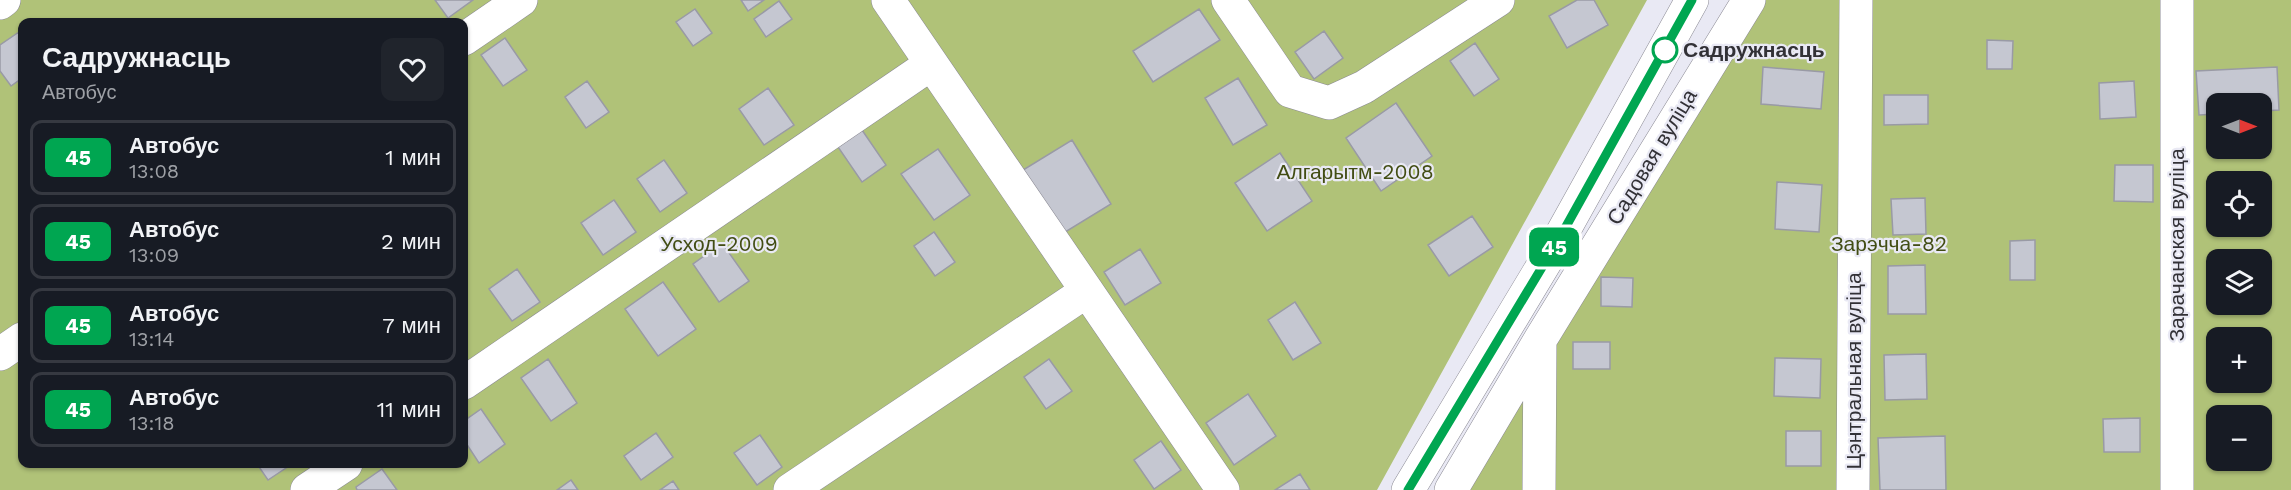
<!DOCTYPE html>
<html lang="ru">
<meta charset="utf-8">
<style>
body{margin:0;font-family:"Work Sans",sans-serif;background:#20242c;color:#f1f3f6;height:100vh;display:flex;flex-direction:column;font-size:22px;white-space:nowrap}
*{box-sizing:border-box;margin:0}
p{font-size:20px;color:#9ea1a6}
.icon{flex:none;width:33px;height:33px;fill:none;stroke:currentColor;stroke-width:2;stroke-linecap:round;stroke-linejoin:round}
.map{position:relative;flex:1;overflow:hidden}
.panel{position:absolute;left:18px;top:18px;width:450px;height:450px;display:flex;flex-direction:column;background:#171b24;border-radius:12px;box-shadow:0 2px 4px #0004}
.panel>*{flex:none}
.badge{padding:0 12px;border-radius:9px;font-size:21px;line-height:39px}
.needle{width:39px;rotate:90deg}
.fabs{position:absolute;left:2206px;top:93px;display:grid;gap:12px}
.fabs a{display:grid;place-items:center;width:66px;height:66px;border-radius:12px;background:#171b24;box-shadow:0 2px 4px #0004;font-size:30px}
.map>.badge{position:absolute;translate:-50% -50%;box-shadow:0 0 0 3px #fff}
.round{display:grid;place-items:center;flex:none;width:63px;height:63px;border-radius:12px;background:#20242c}
.overview{display:flex;align-items:center;justify-content:space-between;height:102px;padding:0 24px}
h1{font-size:28px;font-weight:700;line-height:45px}
ul{padding:0;list-style:none}
li{display:flex;align-items:center;gap:18px;height:75px;margin:0 12px 9px;padding:0 12px;border:3px solid #363941;border-radius:12px}
li div{flex:1}
li b{display:block;font-size:22px}
li em{font-style:normal}
li .badge{min-width:66px;font-weight:700;text-align:center}
.map>svg:first-child{display:block}
</style>
<div class="map">
<svg width="2291" height="490" viewBox="0 0 2291 490">
<rect width="100%" height="100%" fill="#e9e9f4"/>
<path fill="#b0c278" fill-rule="evenodd" d="M0 0H1647L1377 490H0ZM22 22H464V464H22Z
M1742 0H2291V490H1439ZM2217 104H2262V148H2217ZM2217 182H2262V226H2217ZM2217 260H2262V304H2217ZM2217 338H2262V382H2217ZM2217 416H2262V460H2217Z"/>
<path fill="#c5c7d1" stroke="#999aa5" stroke-width="1.5" d="M435 0H473L448 18Z
M741 0H764L748 11Z
M1577 0H1594L1608 25 1567 48 1549 16Z
M779 1 792 19 766 37 754 19Z
M695 9 712 33 693 46 676 22Z
M1199 9 1220 40 1153 82 1133 51Z
M1324 31 1343 58 1314 79 1295 52Z
M19 32 22 37V78L11 86 0 71V45Z
M505 38 527 70 503 86 481 55Z
M1987 40 2013 41 2012 69H1987Z
M1475 43 1499 79 1474 96 1450 61Z
M1763 67 1824 72 1821 109 1761 104Z
M2277 67 2279 110 2262 111V104H2217V114L2199 115 2196 71Z
M1238 78 1267 125 1233 145 1205 98Z
M587 81 609 112 586 128 565 97Z
M2134 81 2136 117 2100 119 2099 83Z
M768 88 794 125 764 145 739 109Z
M1884 95H1928V124L1884 125Z
M1396 103 1432 156 1381 191 1346 138Z
M862 130 886 165 862 182 838 147Z
M1072 140 1111 204 1062 234 1023 170Z
M938 149 970 195 934 220 901 174Z
M1280 153 1312 201 1267 231 1235 183Z
M664 160 687 193 660 212 637 179Z
M2115 165H2153V202L2114 201Z
M1777 182 1822 185 1819 232 1775 229Z
M1925 198 1926 234 1893 235 1891 199Z
M614 200 636 232 603 255 581 223Z
M1472 216 1493 247 1449 276 1428 245Z
M934 232 955 262 935 276 914 246Z
M2035 240V280H2010V241Z
M722 243 749 281 719 302 693 264Z
M1140 249 1161 283 1125 305 1104 272Z
M1925 265 1926 314H1888V266Z
M517 269 540 302 512 321 489 289Z
M1601 277 1633 278 1632 307 1601 306Z
M663 282 696 329 658 356 625 309Z
M1295 302 1321 343 1293 360 1268 320Z
M1573 342H1610V369H1573Z
M1926 354 1927 399 1885 400 1884 355Z
M1775 358 1821 359 1820 398 1774 396Z
M548 359 577 403 551 421 521 378Z
M1049 359 1072 391 1046 409 1024 377Z
M1248 394 1276 436 1234 465 1206 423Z
M481 409 505 444 479 463 464 440V421Z
M2140 418V452H2104L2103 419Z
M1786 431H1821V466H1786Z
M656 433 673 457 641 480 624 456Z
M760 435 782 467 757 485 734 453Z
M1945 436 1946 490H1880L1878 438Z
M1161 441 1181 470 1154 489 1134 460Z
M257 464H292L268 480Z
M382 469 397 490H357L356 487Z
M1300 474 1310 490H1275Z
M571 480 578 490H557Z
M673 481 679 490H660Z"/>
<g fill="none" stroke-linecap="round" stroke-linejoin="round">
<g stroke="#8b8a94" stroke-width="34">
<path id="minor" d="M888 0 1223 490
M1228 0 1290 91 1329 103 1364 87 1498 0
M2177 0V490
M0 3 4 0
M464 39 521 0
M0 354 22 339
M464 383 931 64
M307 490 346 464
M790 490 1087 291
M1408 490 1559 239 1692 0
M1451 490 1540 340
M1539 490 1540 340 1749 0
M1853 490 1856 0"/>
</g>
<use href="#minor" stroke="#fff" stroke-width="33"/>
</g>
<g fill="none" stroke-linecap="round" stroke-linejoin="round">
<g stroke="#fff" stroke-width="14">
<path id="line" d="M1408 490 1559 239 1692 0"/>
</g>
<use href="#line" stroke="#00a651" stroke-width="9"/>
</g>
<circle fill="#fff" stroke="#00a651" stroke-width="3" cx="1665" cy="50" r="12"/>
<g text-anchor="middle" stroke-width="4.5" stroke-linejoin="round" paint-order="stroke">
<g font-size="21" font-weight="bold" fill="#323136" stroke="#e9e9f4" text-anchor="start">
<text x="1683" y="57">Садружнасць</text>
</g>
<g font-size="21" fill="#323136" stroke="#e9e9f4">
<text transform="translate(1652 157) rotate(-59)" y="7">Садовая вуліца</text>
<text transform="translate(2177 245) rotate(-90)" y="7">Зарачанская вуліца</text>
<text transform="translate(1854 371) rotate(-90)" y="7">Цэнтральная вуліца</text>
</g>
<g font-size="21" fill="#424d14" stroke="#e9e9f4">
<text x="1355" y="179">Алгарытм-2008</text>
<text x="719" y="251">Усход-2009</text>
<text x="1889" y="251">Зарэчча-82</text>
</g>
</g>
</svg>
<div class="fabs">
<a><svg class="needle" viewBox="-14 -14 28 28"><path d="M0-13l5 13h-10z" fill="#e53935"/><path d="M0 13l5-13h-10z" fill="#9ea1a6"/></svg></a>
<a><svg class="icon" aria-label="locate" viewBox="0 0 24 24"><circle cx="12" cy="12" r="6"/><path d="M12 2v4M12 18v4M2 12h4M18 12h4"/></svg></a>
<a><svg class="icon" aria-label="layers" viewBox="0 0 24 24"><path d="M12 4l9 5-9 5-9-5zM3 14l9 5 9-5"/></svg></a>
<a>+</a>
<a>−</a>
</div>
<b class="badge" style="left:1554px;top:247px;background:#00a651;color:#fff">45</b>
<section class="panel">
<div class="overview"><div><h1>Садружнасць</h1><p>Автобус</p></div><a class="round"><svg class="icon" aria-label="heart" viewBox="0 0 24 24"><path d="M12 20l-8-8c-3-5 5-10 8-4 3-6 11-1 8 4z"/></svg></a></div>
<ul>
<li><span class="badge" style="background:#00a651;color:#fff">45</span><div><b>Автобус</b><p>13:08</p></div><em>1 мин</em></li>
<li><span class="badge" style="background:#00a651;color:#fff">45</span><div><b>Автобус</b><p>13:09</p></div><em>2 мин</em></li>
<li><span class="badge" style="background:#00a651;color:#fff">45</span><div><b>Автобус</b><p>13:14</p></div><em>7 мин</em></li>
<li><span class="badge" style="background:#00a651;color:#fff">45</span><div><b>Автобус</b><p>13:18</p></div><em>11 мин</em></li>
</ul>
</section>
</div>
